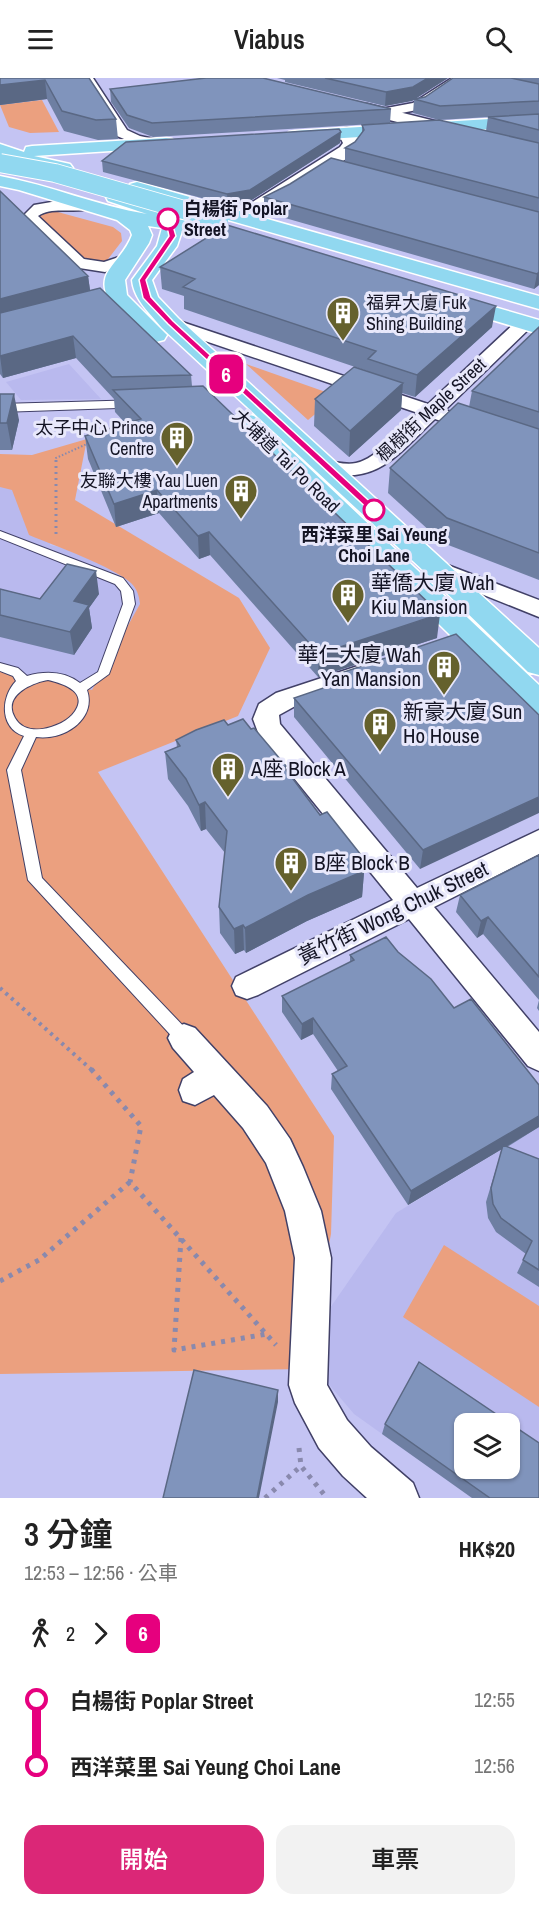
<!DOCTYPE html>
<html lang="zh-TW">
<meta charset="utf-8">
<style>
body{margin:0;font-family:"Archivo Narrow","Noto Sans TC",sans-serif;background:#f2f2f2;color:#222;height:100vh;display:flex;flex-direction:column;font-size:22px;white-space:nowrap}
*{box-sizing:border-box;margin:0}
p{font-size:20px;color:#767676}
.icon{flex:none;width:33px;height:33px;fill:none;stroke:currentColor;stroke-width:2;stroke-linecap:round;stroke-linejoin:round}
.map{position:relative;height:1420px;overflow:hidden}
.panel{display:flex;flex-direction:column;background:#fff;flex:1}
.panel>*{flex:none}
.badge{padding:0 12px;border-radius:9px;font-size:21px;line-height:39px}
.buttons{position:absolute;left:454px;top:1335px;display:grid;gap:12px}
.buttons a{display:grid;place-items:center;width:66px;height:66px;border-radius:12px;background:#fff;box-shadow:0 2px 4px #0004;font-size:30px}
.map>.badge{position:absolute;translate:-50% -50%;box-shadow:0 0 0 3px #fff}
.legs{display:flex;align-items:center;gap:9px;height:66px;padding:0 24px;font-size:20px}
.legs p{margin-inline-start:auto}
.headline{display:flex;align-items:center;justify-content:space-between;height:102px;padding:0 24px}
h1{font-size:33px;font-weight:600;line-height:45px}
.primary-button{display:flex;gap:12px;margin-top:auto;padding:12px 24px}
.primary-button a{flex:1;height:69px;border-radius:18px;background:#db2777;color:#fff;font-size:24px;font-weight:600;line-height:69px;text-align:center}
.primary-button a+a{background:#f2f2f2;color:#222}
ul{padding:0 24px;list-style:none}
li{display:flex;align-items:center;gap:21px;height:66px;font-size:22px}
li i{display:grid;place-items:center;width:9px;height:100%;margin:0 8px;background:currentColor}
li i::after{content:'';width:15px;height:15px;margin:-8px;border:4px solid;border-radius:50%;background:#fff}
li p{margin-inline-start:auto}
li:first-child i{background:linear-gradient(#0000 50%,currentColor 0)}
li:last-child i{background:linear-gradient(currentColor 50%,#0000 0)}
header{display:flex;justify-content:space-between;align-items:center;height:78px;padding:0 24px;background:#fff;font-size:27px;font-weight:600}
.map>svg:first-child{display:block}
</style>
<header><svg class="icon" aria-label="menu" viewBox="0 0 24 24"><path d="M4 6h16M4 12h16M4 18h16"/></svg>Viabus<svg class="icon" aria-label="search" viewBox="0 0 24 24"><circle cx="10" cy="10" r="6"/><path d="M15 15l6 6"/></svg></header>
<div class="map">
<svg width="539" height="1420" viewBox="0 0 539 1420">
<rect width="100%" height="100%" fill="#c4c4f3"/>
<path fill="#b9b9ee" fill-rule="evenodd" d="M69 286 101 321 21 322 6 304Z
M0 389 50 399V467L169 493 96 616 0 605Z
M539 1049V1420H472L354 1336 326 1303 330 1230 396 1135ZM465 1346H510V1390H465Z"/>
<path fill="#eba07f" d="M42 22 59 54 30 55 9 49 0 27Z
M54 133 113 149 121 155 122 163 105 185 85 183 38 139 44 135Z
M246 286 337 318 308 342Z
M87 361 75 422 239 520 270 570 238 638 98 694 334 1058 331 1156 305 1291 0 1296V592L92 612 140 526C139 517 137 511 131 505 112 488 55 468 29 457L12 412 0 409V376L32 377Z
M444 1167 539 1228V1329L403 1239Z"/>
<g fill="none" stroke-linecap="round" stroke-linejoin="round">
<g stroke="#414067" stroke-width="2">
<path id="service" d="M0 453 123 500 133 513 135 526 109 596 87 612C97 641 64 663 36 659L21 692 42 800 190 955 192 960 190 965 184 967 178 965 28 802 7 692 24 658C0 650 0 620 16 603L13 598 0 593V585L18 590 27 598C45 593 64 593 80 605L98 594 123 526 121 513 115 506 0 460ZM48 602C65 606 91 615 72 637 60 650 26 660 15 640 2 618 31 605 48 602Z"/>
</g>
<g stroke="#414067" stroke-width="2">
<path id="pedestrian" d="M142 322 147 323 149 326 147 329 0 334V326Z"/>
</g>
<g stroke="#414067" stroke-width="3">
<path id="minor" d="M81 0H93L127 52 140 58 163 63 165 66 163 69 136 66 117 58Z
M452 0H467L422 31 381 39 374 35 376 32 413 25Z
M63 122H86L94 127C83 139 54 126 38 138L84 181 104 184 128 176 136 181 134 185 105 194 73 189 22 139 34 127Z
M170 240 428 326 519 241H531L534 245 531 249 445 332 539 363V376L435 341C398 376 375 411 319 392L316 388 319 384C331 381 343 388 356 385 377 381 402 350 418 335L164 249 161 245 164 241Z
M437 483 539 522V539L429 495 426 490 429 485Z
M370 584 379 586 382 592 379 598 308 621 279 637 280 646 417 810 539 752V776L434 829 539 954V993L528 988 409 841 258 917 247 921 236 917 232 908 236 899 393 822 259 657 253 641 259 626 276 615Z
M184 946 195 950 267 1028 290 1061 303 1089 321 1133 331 1180 327 1307 347 1342 371 1369 413 1405 419 1420H367L343 1398 319 1370 295 1325 289 1307 295 1180 285 1133 266 1085 243 1050 214 1017 195 1027 183 1023 179 1012 183 1001 194 994 173 970 168 960 173 950Z"/>
</g>
<g stroke="#414067" stroke-width="3">
<path id="tertiary" d="M367 26 539 69V79L361 35 359 31 361 27Z
M347 50 353 51 361 65 352 77C321 97 258 148 221 139L218 135 221 131 251 125 340 69 343 65 338 55 341 51Z"/>
</g>
<g stroke="#fff" stroke-width="3">
<path id="primary" d="M539 38V48L295 63 289 62 286 58 289 54 295 53Z
M166 60 172 61 175 65 172 69 34 78 70 86 73 90 70 94 64 95 25 87 0 77V66L24 74 26 69 32 68Z
M0 98C50 107 97 128 147 136L108 123 106 119 108 115 115 113 161 128 177 141 248 155 251 159 248 163 241 165 182 153 177 168 152 202 158 219 178 240 539 570V597L528 594 427 496 162 250C150 235 134 222 132 202L157 168 162 150 148 148 152 157 149 165 125 202 127 217 167 257 164 262 156 264 148 262C131 244 91 219 109 192 117 180 127 171 132 157L130 152 117 142 19 112 0 108Z
M137 104 539 218V231L130 114 128 110 130 106Z
M463 220 539 242V256L455 231 452 226 455 221Z
M245 336 254 338 539 607V636L528 633 236 348 233 343 236 338Z"/>
</g>
<path stroke="#8989ad" stroke-width="2" stroke-dasharray="1.5 2" stroke-linecap="butt" d="M56 384V380L89 365"/>
<path stroke="#8989ad" stroke-width="3" stroke-dasharray="2 4" stroke-linecap="butt" d="M56 382V459"/>
<path stroke="#8989ad" stroke-width="4" stroke-dasharray="3 4.5" stroke-linecap="butt" d="M0 910 93 993"/>
<path stroke="#8989ad" stroke-width="5" stroke-dasharray="4 6" stroke-linecap="butt" d="M91 991 141 1048 130 1104 276 1267
M181 1160 174 1272 267 1256
M0 1203 39 1182 130 1104
M299 1370 301 1388 327 1420
M265 1420 301 1388"/>
<use href="#service" fill="#fff" fill-rule="evenodd"/>
<use href="#pedestrian" fill="#fff" fill-rule="evenodd"/>
<use href="#minor" fill="#fff" fill-rule="evenodd"/>
<use href="#tertiary" fill="#fff" fill-rule="evenodd"/>
<use href="#primary" fill="#91d8f0" fill-rule="evenodd"/>
<g stroke="#fff" stroke-width="20" stroke-linecap="butt">
<path id="primary-bridge" d="M0 85 55 95 219 142"/>
</g>
<use href="#primary-bridge" stroke="#91d8f0" stroke-width="18"/>
</g>
<path fill="#6e7fa2" d="M0 0H89L116 41 118 61 98 62 64 53 47 21 0 27Z
M277 0H448L415 21 425 19 453 0H539V207L534 211 264 134V119L345 83V70L355 64 362 55V47L486 53 488 39 521 37 439 42 413 35 414 22 385 28 285 4V2Z
M110 11 391 31 390 45 153 59 129 50 111 24Z
M340 65 250 123 228 127 103 94 102 83Z
M0 113 88 198 90 212 191 297 192 308 437 560 318 599 210 477 199 481 159 435 116 449 88 381 85 358 126 346 115 334 114 321 76 280 3 300 0 296Z
M160 189 492 249 415 319 402 315 401 332 349 379 314 348 315 321 367 293 184 231V218L162 211Z
M539 249V502L443 465 388 415 390 390 469 329 472 313Z
M0 316 19 342 12 372H0Z
M0 511 40 521 99 516 89 530 92 550 74 577 0 559Z
M335 597 539 637 420 791 294 639V620L334 607Z
M228 647 286 688V692L320 737 365 782 362 819 307 843 246 875 244 872 235 876 220 855 219 829 225 775 206 751 201 753 188 728 168 701 165 674 177 669 176 662Z
M539 777V922L483 856 477 860 456 834 460 817Z
M398 874 454 930 539 1007V1049L507 1069 539 1081V1209L517 1195 526 1176 496 1154 488 1140 486 1124 502 1071 408 1127 331 1011 332 996 338 993 313 956 301 962 282 934V918L350 884V877Z
M539 922V933L537 930Z
M385 1346 539 1420H472L382 1356Z"/>
<path fill="#5a6884" d="M428 0H448L412 23 385 28 386 14Z
M45 2 47 21 0 27V7Z
M341 54 340 65 250 123 228 127 227 116Z
M539 194V207L534 211 537 196Z
M88 198 91 219 0 243V221Z
M496 228 492 249 415 319 417 297Z
M73 258 76 280 3 300 0 278Z
M403 305 401 332 349 379 350 353Z
M14 316 19 342 12 372 7 345Z
M157 412 159 435 116 449 114 426Z
M209 454 210 477 199 481 198 458Z
M96 493 99 516 89 530 92 550 74 577 70 554 74 523Z
M440 536 437 560 318 599 319 576Z
M539 719V735L420 791 423 772Z
M205 724 206 751 201 753 199 727Z
M365 782 362 819 307 843 246 875 245 850 356 786Z
M488 839 483 856 477 860 481 843Z
M243 847 244 872 235 876 234 851Z
M313 940V956L301 962 302 946Z
M539 1038V1049L408 1127 411 1113Z
M278 1312V1324L259 1420H257Z"/>
<path fill="#8094bc" stroke="#5a6884" stroke-width="1.5" fill-rule="evenodd" d="M0 0H89L116 41 96 42 62 33 45 2 0 7Z
M206 0H263L391 31 152 45 127 37 110 11Z
M325 0H428L413 9 386 14Z
M453 0H511L539 6V23L440 28 414 21 425 19Z
M539 36V52L488 39Z
M439 42 539 65V120L345 70 355 64 364 52 362 47Z
M339 51 341 54 250 112 227 116 102 83 126 64Z
M331 80 539 134V194L537 196 264 119 290 106Z
M0 113 88 198 0 221Z
M227 147 496 228 417 297 368 281 376 273 183 209 195 201 160 189Z
M100 210 191 297 112 299 73 258 0 278V235Z
M539 249V334L472 313Z
M354 289 403 305 350 353 315 321Z
M203 308 440 536 319 576 209 454 198 458 157 412 114 426 85 358 141 341 113 312Z
M0 316H14L7 345H0Z
M458 325 539 351V475L447 440 390 390Z
M67 486 96 493 74 523 89 527 70 554 0 537V511L40 521Z
M456 556 539 637V719L423 772 294 620 341 604 335 597Z
M243 641 251 651 254 650 286 688 284 689 320 737 327 734 365 782 356 786 364 793 308 817 245 850 243 847 234 851 219 829 227 753 205 724 199 727 186 701 165 674 180 668 176 662 196 652 224 642 228 647Z
M539 777V899L488 839 481 843 460 817Z
M386 859 398 874 431 901 454 930 471 921 539 1007V1038L411 1113 332 996 347 988 313 940 302 946 282 918 354 882 350 877Z
M503 1067 539 1081V1192L523 1182 532 1163 501 1140 493 1126 491 1110Z
M419 1284 539 1365V1420H490L385 1346ZM465 1346H510V1390H465Z
M194 1292 278 1312 257 1420H163Z"/>
<path fill="#e6007e" stroke="#fff" stroke-width="1.5" d="M165 140 171 141 176 158 146 202 151 219 173 243 377 430V434H371L168 246 143 220 139 202 169 158Z"/>
<defs>
<g id="building-pin" transform="scale(1.725)"><path d="M0 17L-7.5 6A9.5 9.5 0 1 1 7.5 6Z" fill="#65612d" stroke="#e8e8fb"/><path d="M-4-6H4V6H1V3H-1V6H-4ZM-2.5-4.3h1.7v1.8h-1.7ZM.8-4.3h1.7v1.8H.8ZM-2.5-1h1.7V.8h-1.7ZM.8-1h1.7V.8H.8Z" fill="#fff"/></g>
</defs>
<g fill-rule="evenodd">
<use href="#building-pin" x="343" y="235"/>
<use href="#building-pin" x="177" y="360"/>
<use href="#building-pin" x="241" y="413"/>
<use href="#building-pin" x="348" y="517"/>
<use href="#building-pin" x="444" y="589"/>
<use href="#building-pin" x="380" y="646"/>
<use href="#building-pin" x="228" y="691"/>
<use href="#building-pin" x="291" y="785"/>
</g>
<g fill="#fff" stroke="#e6007e" stroke-width="3">
<circle cx="168" cy="141" r="10"/>
<circle cx="374" cy="432" r="10"/>
</g>
<g text-anchor="middle" stroke-width="6" stroke-linejoin="round" paint-order="stroke">
<g font-size="18" font-weight="bold" fill="#141424" stroke="#e8e8fb" text-anchor="start">
<text x="184" y="137">白楊街 Poplar<tspan x="184" dy="21">Street</tspan></text>
<text x="374" y="463" text-anchor="middle">西洋菜里 Sai Yeung<tspan x="374" dy="21">Choi Lane</tspan></text>
</g>
<g font-size="18" fill="#141424" stroke="#e8e8fb" text-anchor="end">
<text x="366" y="231" text-anchor="start">福昇大廈 Fuk<tspan x="366" dy="21">Shing Building</tspan></text>
<text x="154" y="356">太子中心 Prince<tspan x="154" dy="21">Centre</tspan></text>
<text x="218" y="409">友聯大樓 Yau Luen<tspan x="218" dy="21">Apartments</tspan></text>
</g>
<g font-size="18" fill="#141424" stroke="#e8e8fb">
<text transform="translate(431 332) rotate(-43)" y="6">楓樹街 Maple Street</text>
<text transform="translate(286 383) rotate(44)" y="6">大埔道 Tai Po Road</text>
</g>
<g font-size="21" fill="#141424" stroke="#e8e8fb" text-anchor="start">
<text x="371" y="512">華僑大廈 Wah<tspan x="371" dy="24">Kiu Mansion</tspan></text>
<text x="421" y="584" text-anchor="end">華仁大廈 Wah<tspan x="421" dy="24">Yan Mansion</tspan></text>
<text x="403" y="641">新豪大廈 Sun<tspan x="403" dy="24">Ho House</tspan></text>
<text x="251" y="698">A座 Block A</text>
<text x="314" y="792">B座 Block B</text>
</g>
<g font-size="21" fill="#141424" stroke="#e8e8fb">
<text transform="translate(393 835) rotate(-26)" y="7">黃竹街 Wong Chuk Street</text>
</g>
</g>
</svg>
<div class="buttons">
<a><svg class="icon" aria-label="layers" viewBox="0 0 24 24"><path d="M12 4l9 5-9 5-9-5zM3 14l9 5 9-5"/></svg></a>
</div>
<b class="badge" style="left:226px;top:296px;background:#e6007e;color:#fff">6</b>
</div>
<section class="panel">
<div class="headline"><div><h1>3 分鐘</h1><p>12:53 – 12:56 · 公車</p></div><b>HK$20</b></div>
<div class="legs"><svg class="icon" aria-label="walk" viewBox="0 0 24 24"><circle cx="13" cy="4" r="2"/><path d="M13 8l-2 6 4 7M11 14l-3 7M7 12l3-4h3l4 4"/></svg>2<svg class="icon" aria-label="forward" viewBox="0 0 24 24"><path d="M9 5l7 7-7 7"/></svg><b class="badge" style="background:#e6007e;color:#fff">6</b></div>
<ul>
<li><i style="color:#e6007e"></i><b>白楊街 Poplar Street</b><p>12:55</p></li>
<li><i style="color:#e6007e"></i><b>西洋菜里 Sai Yeung Choi Lane</b><p>12:56</p></li>
</ul>
<div class="primary-button"><a>開始</a><a>車票</a></div>
</section>
